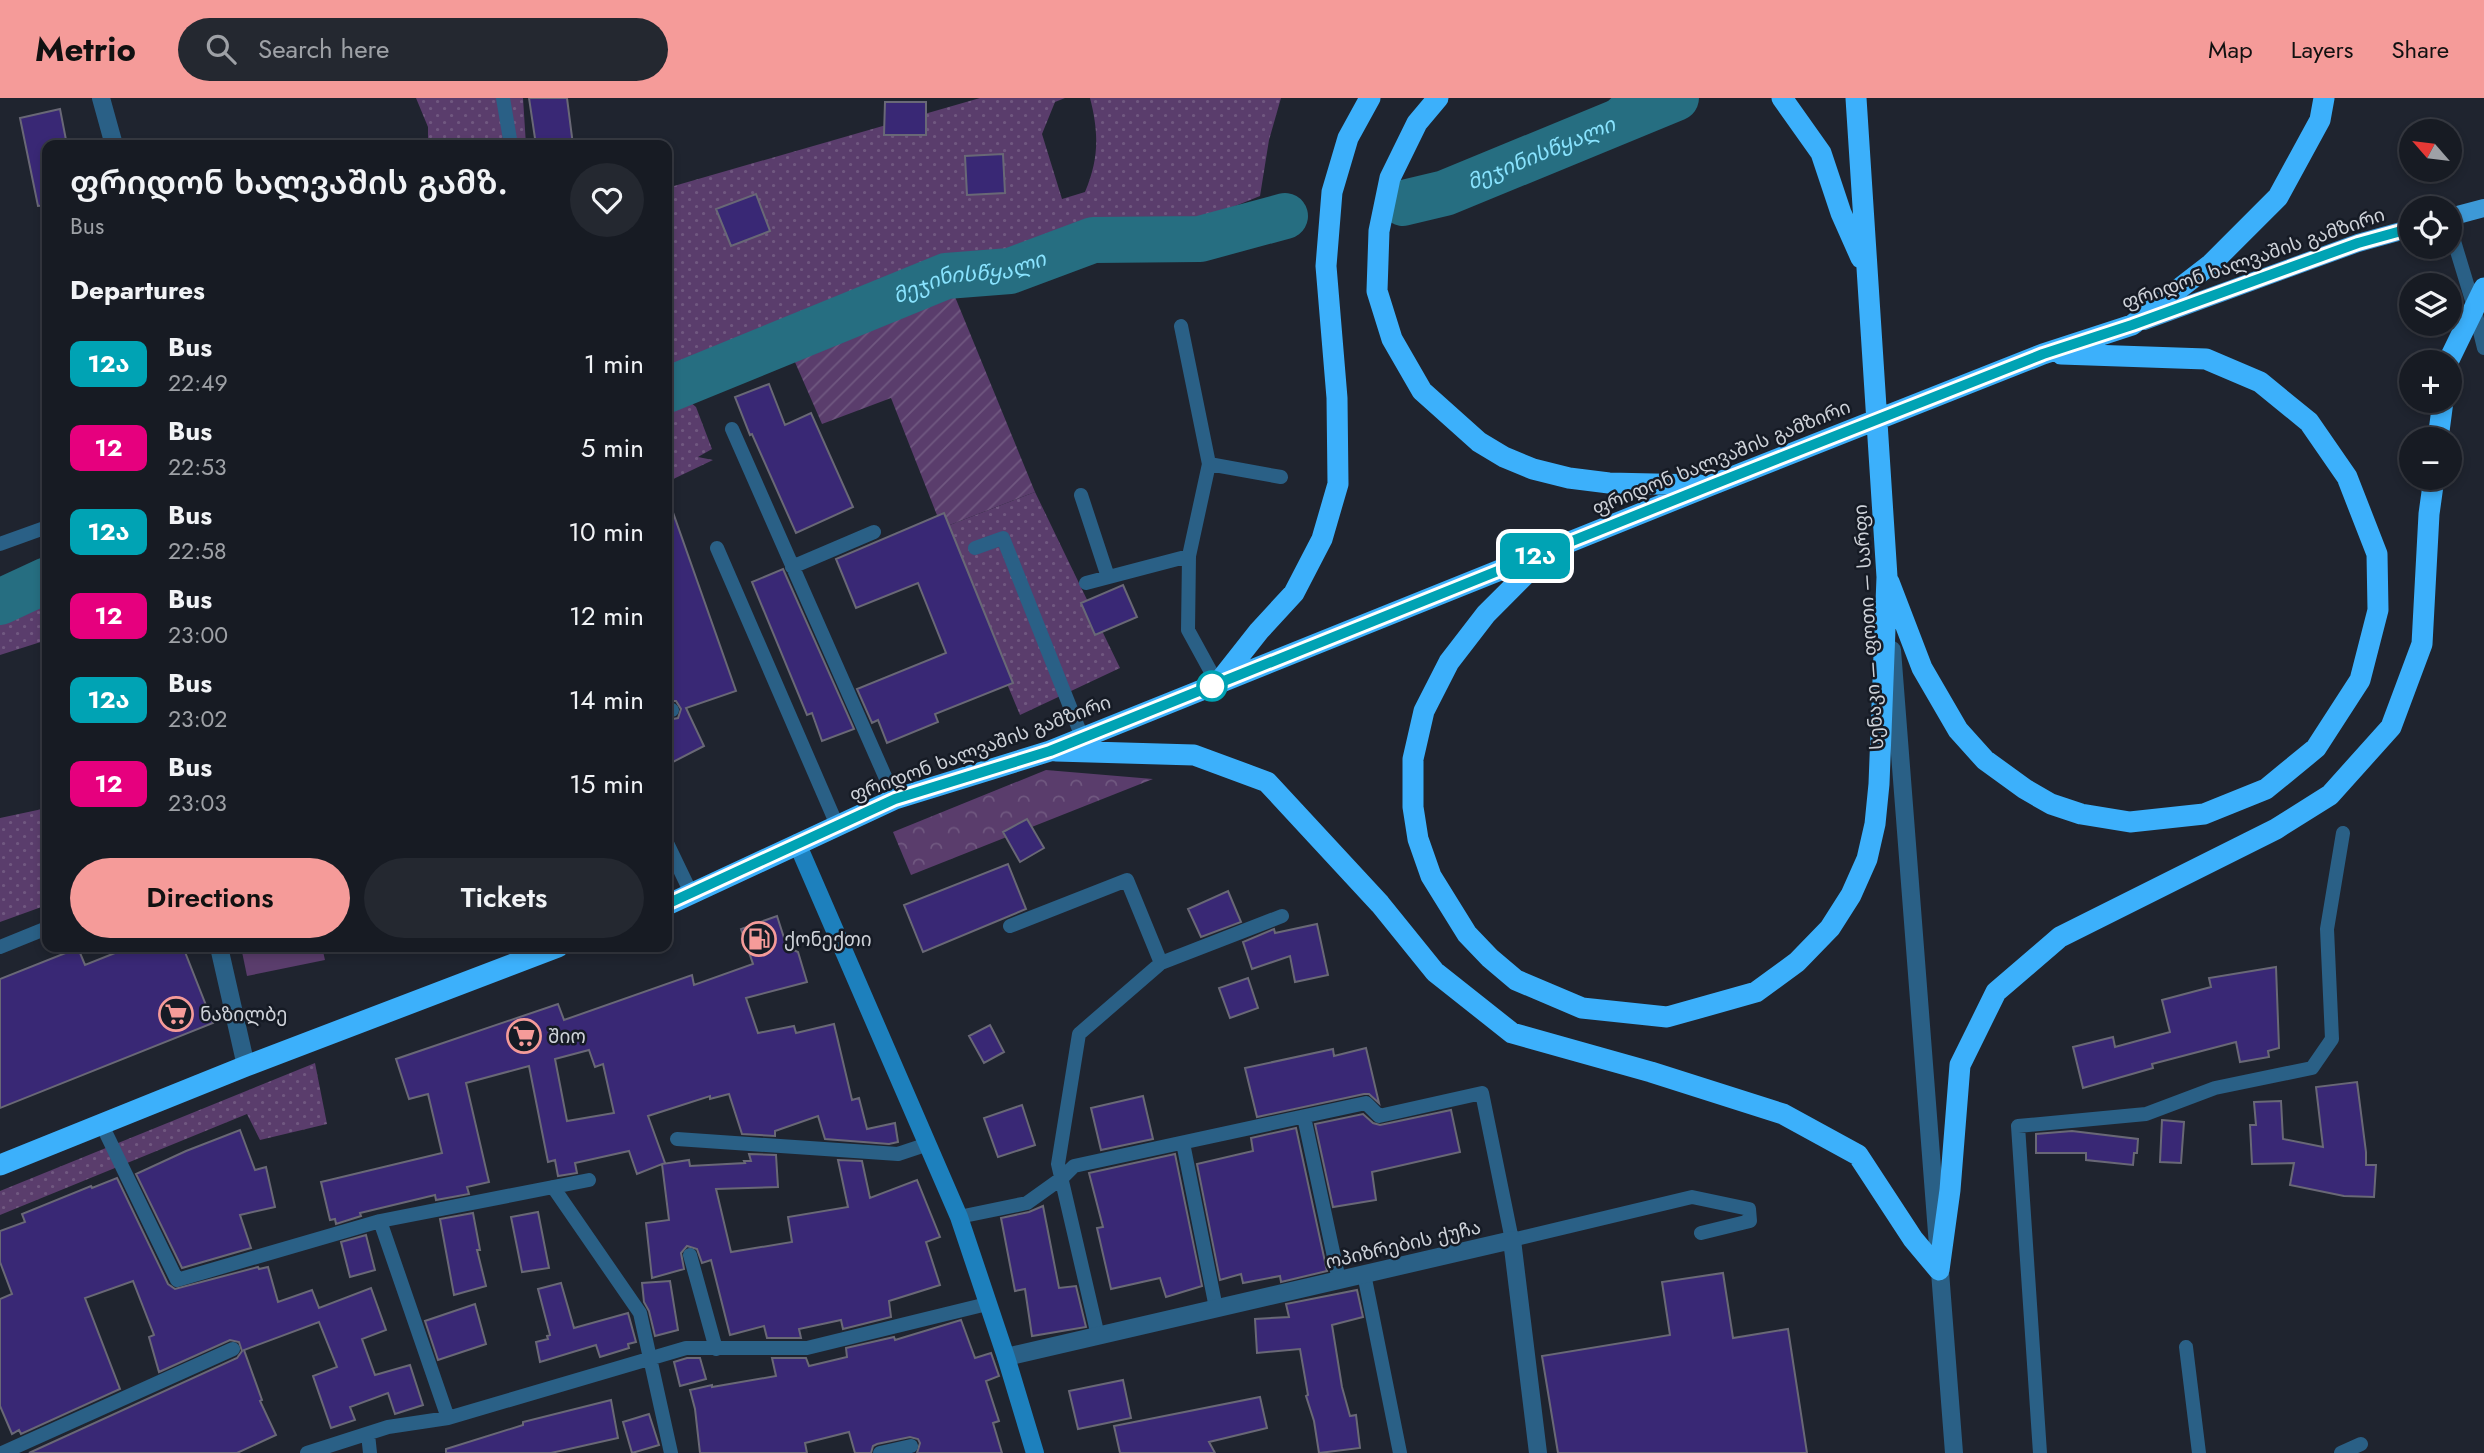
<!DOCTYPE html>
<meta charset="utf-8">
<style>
body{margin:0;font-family:Jost,"Noto Sans Georgian",sans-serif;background:#242830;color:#f1f3f6;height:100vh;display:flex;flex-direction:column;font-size:26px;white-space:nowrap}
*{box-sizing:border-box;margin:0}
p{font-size:23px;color:#9ea1a6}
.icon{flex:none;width:38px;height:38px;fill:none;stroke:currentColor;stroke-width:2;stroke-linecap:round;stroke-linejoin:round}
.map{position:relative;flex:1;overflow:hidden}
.details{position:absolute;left:42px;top:42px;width:630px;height:812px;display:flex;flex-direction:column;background:#171b23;border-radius:14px;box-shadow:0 4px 10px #0003,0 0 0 2px #363941}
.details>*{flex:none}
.badge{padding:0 14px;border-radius:10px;font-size:24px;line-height:46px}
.needle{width:46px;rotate:298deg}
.fabs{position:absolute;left:2399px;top:21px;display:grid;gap:14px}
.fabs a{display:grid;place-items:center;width:63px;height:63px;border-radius:50%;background:#171b23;box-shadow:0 4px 10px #0003,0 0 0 2px #363941;font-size:35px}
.map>.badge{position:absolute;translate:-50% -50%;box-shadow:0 0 0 4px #fff}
h2{padding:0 28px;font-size:26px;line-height:63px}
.round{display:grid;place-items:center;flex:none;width:74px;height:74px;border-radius:37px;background:#242830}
.summary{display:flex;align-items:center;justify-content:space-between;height:119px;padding:0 28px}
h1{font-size:33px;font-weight:600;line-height:52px}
.cta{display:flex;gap:14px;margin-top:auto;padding:14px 28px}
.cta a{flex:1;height:80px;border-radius:42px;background:#f59b99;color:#111;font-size:28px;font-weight:600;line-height:80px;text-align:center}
.cta a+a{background:#242830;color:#f1f3f6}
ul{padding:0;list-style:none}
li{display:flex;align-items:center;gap:21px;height:84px;padding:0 28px}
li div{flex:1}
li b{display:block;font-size:26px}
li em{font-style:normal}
li .badge{min-width:77px;font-weight:700;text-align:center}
header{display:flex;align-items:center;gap:42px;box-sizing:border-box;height:98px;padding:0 35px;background:#f59b99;color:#111}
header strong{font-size:33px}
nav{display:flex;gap:38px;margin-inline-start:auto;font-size:24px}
.search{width:490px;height:63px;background:#242830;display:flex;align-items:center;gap:18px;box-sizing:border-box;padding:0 24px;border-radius:38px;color:#9ea1a6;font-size:26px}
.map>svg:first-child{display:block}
</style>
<header>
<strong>Metrio</strong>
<div class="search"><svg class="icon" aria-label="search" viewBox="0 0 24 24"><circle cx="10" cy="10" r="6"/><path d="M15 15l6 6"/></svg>Search here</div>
<nav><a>Map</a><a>Layers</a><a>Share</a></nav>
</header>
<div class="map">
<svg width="2484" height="1355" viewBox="0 0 2484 1355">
<defs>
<pattern id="grass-dots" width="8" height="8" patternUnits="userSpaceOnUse" patternTransform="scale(1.75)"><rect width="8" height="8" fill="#5a3d6c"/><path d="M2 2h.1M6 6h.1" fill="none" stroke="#705880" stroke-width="1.8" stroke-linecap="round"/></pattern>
<pattern id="forest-crowns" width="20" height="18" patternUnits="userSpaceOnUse" patternTransform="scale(1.75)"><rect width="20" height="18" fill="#5a3d6c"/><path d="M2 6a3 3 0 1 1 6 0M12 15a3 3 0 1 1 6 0" fill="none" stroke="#705880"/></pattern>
<pattern id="garden-furrows" width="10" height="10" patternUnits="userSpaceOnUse" patternTransform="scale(1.75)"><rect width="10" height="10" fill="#5a3d6c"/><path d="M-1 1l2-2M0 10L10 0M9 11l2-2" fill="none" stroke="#705880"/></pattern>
</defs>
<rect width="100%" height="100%" fill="#1f242f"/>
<path fill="url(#grass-dots)" d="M416 0H523L526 47H428V29Z
M980 0H1065L1055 4 1042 36 1062 101 1085 94C1099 61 1099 35 1090 0H1281L1269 42 1260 98 1181 130 1088 126 1037 148 975 156 667 281V90Z
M690 304 696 309 712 351 698 359 713 362 667 384V316Z
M1035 394 1120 570 1020 617 942 430Z
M47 501V542L0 557V521Z
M47 710V807L0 824V720Z
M315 965 327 1026 260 1042 247 1016 0 1117V1093Z"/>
<path fill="url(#forest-crowns)" d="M1046 672 1153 681 911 777 893 734Z"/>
<path fill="#5a3d6c" d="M241 849H322L325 862 247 878Z"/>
<path fill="url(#garden-furrows)" d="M951 189 1035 394 942 430 891 300 822 326 791 255 843 225Z"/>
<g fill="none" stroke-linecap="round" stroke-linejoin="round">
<path stroke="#266e81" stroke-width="8" d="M1575 41 1617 0"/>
<g stroke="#266e81" stroke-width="46">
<path id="s1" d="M1403 105 1445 95 1676 0"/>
<path id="s2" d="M667 292 946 178 1010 173 1093 142 1200 141 1285 118"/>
<path d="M0 504 47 482"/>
</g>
</g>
<path fill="#392875" stroke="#696876" stroke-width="2" fill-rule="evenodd" d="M529 0H567L573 47H536Z
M885 4H926V37H884Z
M60 11 67 47H47V107L38 108 20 20Z
M1003 56 1005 95 967 97 965 58Z
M756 96 770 133 731 148 716 111Z
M769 286 785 327 811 315 853 409 796 435 752 336 750 337 735 299Z
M670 406 736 593 686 610 704 648 667 667V622L678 620 681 611 676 603H667V407Z
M944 415 1013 585 935 616 938 624 887 645 878 622 872 625 857 591 946 555 918 485 856 510 836 461Z
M783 471 854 631 822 643 812 615 807 617 752 484Z
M1123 487 1137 519 1095 537 1081 505Z
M1027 721 1044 750 1020 764 1003 734Z
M1008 766 1026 811 923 854 904 807Z
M1228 793 1241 824 1201 839 1188 811Z
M777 818 787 849 798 854 807 884 746 900 758 935 794 928 796 935 834 926 852 1002 859 1000 867 1031 895 1025 898 1044 889 1046 825 1041 818 1018 775 1033V1038L742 1036 729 996 710 1001V998L648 1018 665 1065 637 1076 629 1053 575 1065 577 1075 558 1078 555 1062 548 1064 529 968 466 985 489 1084 467 1089 469 1096 436 1102 435 1097 360 1115 361 1118 336 1126 335 1121 330 1122 321 1084 442 1055 428 996 409 1001 396 961 558 906 564 922 692 877 694 887 753 866 741 831ZM589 952 595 969 603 966 614 1015 567 1023 555 961Z
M1317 826 1328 877 1295 884 1290 858 1252 871 1243 844 1274 831 1275 835Z
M130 849H183L213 925 0 1010V881L78 850 85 867Z
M2276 869 2279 950 2268 953 2269 959 2240 964 2236 944 2152 966 2153 970 2083 990 2073 949 2113 939 2115 949 2170 934 2162 902 2211 889 2209 880Z
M1248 880 1258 910 1230 920 1219 890Z
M990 927 1004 954 984 965 969 938Z
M1366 950 1379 1005 1369 996H1364L1257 1019 1245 970 1333 951 1334 958Z
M2357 984 2366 1054V1067H2376L2374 1099 2344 1098 2290 1087 2294 1065 2252 1066 2250 1027H2256L2254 1004 2281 1003 2283 1041 2323 1049 2316 989Z
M1143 998 1153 1041 1101 1052 1091 1010Z
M1022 1007 1035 1047 998 1059 984 1020Z
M1451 1012 1460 1054 1372 1074 1376 1102 1333 1109 1315 1026 1363 1016 1373 1025 1380 1027Z
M2162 1022 2184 1024 2181 1065 2160 1064Z
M1296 1030 1327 1173 1281 1184 1280 1178 1243 1185 1241 1176 1220 1182 1197 1066 1253 1053 1251 1040Z
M240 1032 255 1072 266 1069 275 1109 240 1117 251 1150 182 1170 136 1076 186 1053Z
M2072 1033 2138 1041 2137 1055H2134L2133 1067 2086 1062V1055H2036V1036Z
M749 1056 776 1057 778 1089 716 1091 731 1154 792 1144 788 1119 848 1109 838 1062 862 1063 870 1100 917 1082 940 1139 926 1144 940 1187 889 1203 891 1219 843 1231 841 1222 799 1231 801 1240H767L764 1228 730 1237 711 1162 702 1165 697 1151 687 1148 681 1155 684 1171 652 1180 646 1125 669 1122 662 1066 689 1062 690 1068 745 1065 744 1063H751Z
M1175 1056 1202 1188 1166 1199 1160 1180 1111 1191 1097 1130 1103 1129 1089 1075Z
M117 1080 168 1186 175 1191 258 1169 259 1171 268 1169 278 1204 312 1192 319 1210 371 1190 386 1232 362 1241 375 1277 410 1267 423 1307 395 1316 388 1295 350 1309 355 1322 331 1330 313 1278 337 1269 319 1224 244 1252 262 1302 260 1303 276 1337 237 1355H29L237 1260 242 1253 239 1244 230 1242 159 1274 149 1239 154 1237 133 1183 85 1200 120 1291 21 1336 19 1332 12 1336 0 1308V1201L12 1196 0 1164V1133L25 1124 22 1116 91 1088 92 1090Z
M1043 1108 1059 1190 1076 1188 1086 1229 1032 1238 1025 1191 1015 1193 1001 1120 1029 1114Z
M538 1114 549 1170 522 1174 511 1119Z
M473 1115 480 1152H477L486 1188 454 1197 440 1121Z
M366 1137 375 1172 350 1179 341 1144Z
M1723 1175 1733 1240 1788 1231 1807 1355H1558L1542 1258 1670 1237 1662 1184Z
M670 1183 678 1232 655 1238 649 1213 644 1204 642 1185Z
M561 1185 574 1230 628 1215 636 1244 628 1246 629 1250 600 1259 596 1247 540 1264 536 1244 548 1241 547 1238 550 1237 538 1191Z
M1357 1192 1363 1219 1332 1227 1342 1289 1350 1318 1356 1317 1360 1350 1319 1355 1314 1323 1306 1298 1308 1297 1300 1251 1257 1255 1255 1221 1289 1219 1286 1206Z
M475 1206 486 1246 438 1262 425 1223Z
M961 1222 975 1260 991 1255 999 1278 986 1283 999 1323 993 1325 1002 1355H917L920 1345 918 1341 910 1339 877 1346 873 1348 871 1355H855L849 1334 805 1345 807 1355H700L695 1311 690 1292 712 1287V1289L776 1278 772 1260H806L809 1268 847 1259 846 1250 894 1239 895 1242Z
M687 1260H700L706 1281 680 1288 674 1264Z
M1123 1282 1131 1320 1078 1331 1069 1293Z
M1260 1299 1267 1330 1209 1344 1215 1355H1120L1114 1328Z
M611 1302 618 1340 551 1355H446V1351L523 1327V1324Z
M649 1316 659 1347 632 1355 623 1324Z"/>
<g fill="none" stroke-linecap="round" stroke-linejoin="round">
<path stroke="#2a6086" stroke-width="14" d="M503 0 511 47
M2450 130 2474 209 2484 250
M1181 228 1209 366 1189 458 1188 532 1217 585
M732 331 895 701
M1209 366 1281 379
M1081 397 1108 479
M0 446 47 429
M717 450 837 727
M975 450 1003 440 1082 639
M792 469 874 434
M1086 485 1189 458
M667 613 672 612
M667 745 692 797
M1010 828 1127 782 1161 865
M0 849 47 830
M1304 1019 1339 1182
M101 1025 177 1182 380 1123 448 1320
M677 1041 898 1056 928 1046
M1183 1045 1216 1210
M553 1089 640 1215 671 1355
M959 1119 1027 1105 1062 1080 1074 1068 1366 1005 1379 1018 1482 995 1512 1142 1692 1099 1749 1111 1750 1123 1701 1135
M380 1123 589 1082
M690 1157 716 1251
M1364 1176 1400 1355
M1098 1238 1058 1066 1079 936 1161 865 1282 818
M2186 1249 2199 1355
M368 1336 370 1355
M2 1355 233 1251
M307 1355 388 1329 448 1320 686 1250H807L987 1206
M880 1355 911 1348
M2040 1355 2018 1028 2146 1016 2215 990 2312 970 2332 941 2327 831 2343 735
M2341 1355 2361 1346"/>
<path stroke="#2a6086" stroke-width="18" d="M101 0 114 47
M1892 552 1954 1355
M219 849 246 968
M1006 1259 1512 1142 1538 1355"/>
<path stroke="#1d80bd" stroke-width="18" d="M797 745 959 1119 1006 1259 1035 1355"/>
<path stroke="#3d99d7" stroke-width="18" d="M2450 119 2484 110
M2144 223 2358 145 2412 130"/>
<path stroke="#3cb0fb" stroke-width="21" d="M1438 0 1417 25 1390 80 1379 133 1377 193 1392 241 1422 293 1479 344 1504 359 1533 371 1569 380 1609 385 1700 387
M1782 0 1821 55 1841 115 1861 160
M2448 264 2484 190
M2438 341 2443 303
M1544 458 1486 516 1449 564 1424 613 1413 661V709L1418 741 1431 778 1467 836 1490 860 1516 882 1582 910 1667 919 1756 894 1797 864 1830 830 1851 797 1867 761 1875 726 1879 686 1887 479 1856 0
M1889 484 1922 570 1958 632 1985 662 2025 691 2051 706 2081 716 2130 724 2204 716 2266 691 2316 650 2360 582 2378 512 2377 456 2347 379 2309 324 2260 284 2206 261 2061 256
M1218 585 1259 533 1294 495 1322 441 1338 386 1337 300 1326 168 1332 94 1348 40 1370 0
M1056 653 1194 657 1267 684 1380 806 1435 874 1512 935 1651 974 1783 1016 1858 1057 1913 1141 1939 1172
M667 807 895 701 1050 653 1709 388 2043 256 2132 227 2211 166 2278 99 2320 22 2324 0
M0 1067 246 968 558 849
M1939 1172 1950 1092 1960 967 1996 894 2060 839 2276 731 2330 697 2391 629 2422 546 2429 416 2434 380"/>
</g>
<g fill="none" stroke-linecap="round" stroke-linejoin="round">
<g stroke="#fff" stroke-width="16">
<path id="line" d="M667 806 895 701 1050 653 1709 388 2043 256 2132 227 2358 145 2412 130"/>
</g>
<use href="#line" stroke="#00a3b4" stroke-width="10"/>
</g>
<defs>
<g id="fuel-ring" transform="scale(1.75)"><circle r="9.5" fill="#161b25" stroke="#f59b99" stroke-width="1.5"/><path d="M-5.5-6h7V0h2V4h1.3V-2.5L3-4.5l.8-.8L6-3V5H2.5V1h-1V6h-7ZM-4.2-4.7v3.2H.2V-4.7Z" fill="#f59b99"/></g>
<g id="supermarket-ring" transform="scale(1.75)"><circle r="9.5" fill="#161b25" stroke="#f59b99" stroke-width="1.5"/><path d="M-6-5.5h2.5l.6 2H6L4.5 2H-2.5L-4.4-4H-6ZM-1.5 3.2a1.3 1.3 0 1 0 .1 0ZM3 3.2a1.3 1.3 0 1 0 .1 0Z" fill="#f59b99"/></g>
</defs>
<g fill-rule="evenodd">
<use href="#fuel-ring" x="759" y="841"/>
<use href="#supermarket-ring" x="176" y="916"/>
<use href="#supermarket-ring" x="524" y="938"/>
</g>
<circle fill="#fff" stroke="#00a3b4" stroke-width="3.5" cx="1212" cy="588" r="14"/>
<g text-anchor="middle" stroke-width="5" stroke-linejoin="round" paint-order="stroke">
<g font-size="19" fill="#ced2d9" stroke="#161b25">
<text transform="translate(2253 160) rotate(-19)" y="7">ფრიდონ ხალვაშის გამზირი</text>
<text transform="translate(1721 359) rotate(-22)" y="7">ფრიდონ ხალვაშის გამზირი</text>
<text transform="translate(1868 529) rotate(-94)" y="7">სენაკი — ფოთი — სარფი</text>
<text transform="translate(980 650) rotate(-20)" y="7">ფრიდონ ხალვაშის გამზირი</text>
<text transform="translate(1403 1146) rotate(-13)" y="7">ოპიზრების ქუჩა</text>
</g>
<g font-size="19" fill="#ced2d9" stroke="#161b25" text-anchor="start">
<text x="784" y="848">ქონექთი</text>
<text x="200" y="923">ნაზილბე</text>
<text x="548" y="945">შიო</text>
</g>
<g font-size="21" font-style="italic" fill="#89e3fe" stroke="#161b25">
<text dy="7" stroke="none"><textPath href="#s1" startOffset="147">მეჯინისწყალი</textPath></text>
<text dy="7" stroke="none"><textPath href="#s2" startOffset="324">მეჯინისწყალი</textPath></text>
</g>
</g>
</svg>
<div class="fabs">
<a><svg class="needle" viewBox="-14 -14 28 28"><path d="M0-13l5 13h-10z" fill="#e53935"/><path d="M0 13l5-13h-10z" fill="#9ea1a6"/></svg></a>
<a><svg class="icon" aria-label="locate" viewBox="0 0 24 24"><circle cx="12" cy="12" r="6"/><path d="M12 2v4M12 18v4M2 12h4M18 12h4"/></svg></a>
<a><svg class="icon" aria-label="layers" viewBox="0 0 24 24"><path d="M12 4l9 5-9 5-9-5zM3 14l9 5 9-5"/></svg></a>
<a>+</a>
<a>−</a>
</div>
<b class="badge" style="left:1535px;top:458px;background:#00a3b4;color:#fff">12ა</b>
<section class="details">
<div class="summary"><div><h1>ფრიდონ ხალვაშის გამზ.</h1><p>Bus</p></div><a class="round"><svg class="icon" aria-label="heart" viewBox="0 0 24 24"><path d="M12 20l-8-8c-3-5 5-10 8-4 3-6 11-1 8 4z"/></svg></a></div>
<h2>Departures</h2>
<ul>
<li><span class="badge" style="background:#00a3b4;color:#fff">12ა</span><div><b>Bus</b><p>22:49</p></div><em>1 min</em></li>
<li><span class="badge" style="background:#e6007e;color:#fff">12</span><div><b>Bus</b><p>22:53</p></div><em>5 min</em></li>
<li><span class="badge" style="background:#00a3b4;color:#fff">12ა</span><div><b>Bus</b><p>22:58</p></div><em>10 min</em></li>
<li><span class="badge" style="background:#e6007e;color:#fff">12</span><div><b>Bus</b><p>23:00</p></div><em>12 min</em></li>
<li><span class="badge" style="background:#00a3b4;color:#fff">12ა</span><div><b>Bus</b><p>23:02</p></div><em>14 min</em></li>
<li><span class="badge" style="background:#e6007e;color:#fff">12</span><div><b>Bus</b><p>23:03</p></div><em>15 min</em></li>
</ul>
<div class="cta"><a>Directions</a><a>Tickets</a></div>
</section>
</div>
